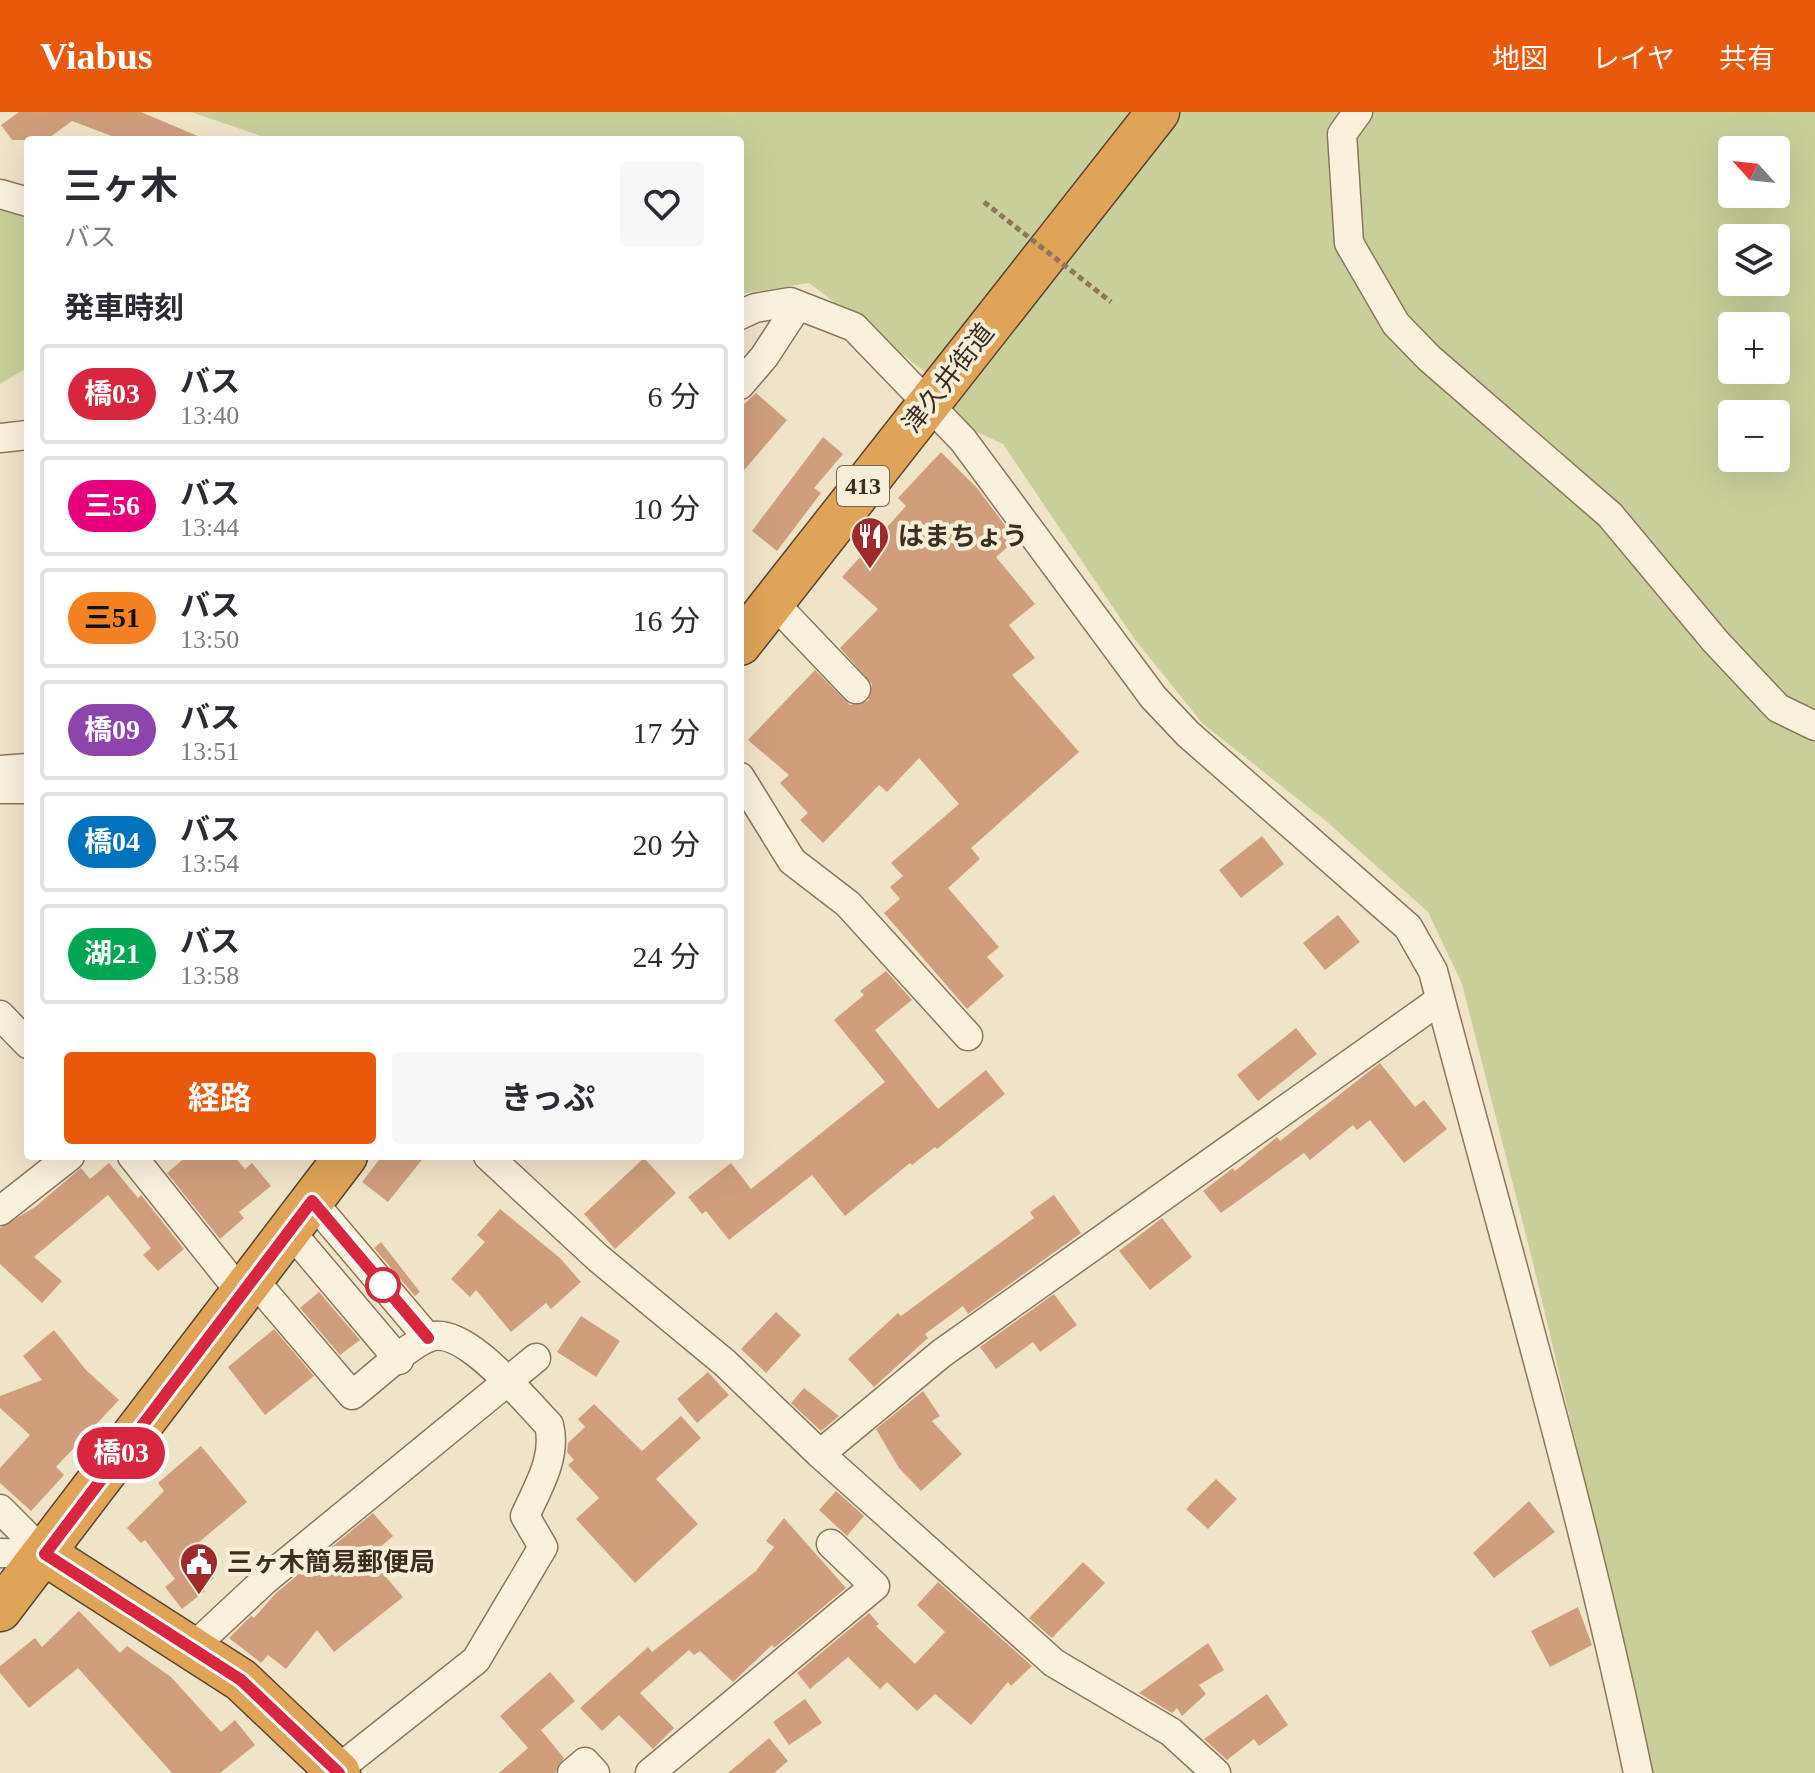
<!DOCTYPE html>
<html lang="ja">
<meta charset="utf-8">
<style>
body{margin:0;font-family:"Times New Roman","Noto Sans JP",serif;background:#f7f7f7;color:#2b2b33;height:100vh;display:flex;flex-direction:column;font-size:30px;white-space:nowrap}
*{box-sizing:border-box;margin:0}
p{font-size:26px;color:#7c7c81}
.icon{flex:none;width:44px;height:44px;fill:none;stroke:currentColor;stroke-width:2;stroke-linecap:round;stroke-linejoin:round}
.map{position:relative;flex:1;overflow:hidden}
.side{position:absolute;left:24px;top:24px;width:720px;height:1024px;display:flex;flex-direction:column;background:#fff;border-radius:8px;box-shadow:0 8px 32px #0002}
.side>*{flex:none}
.badge{padding:0 16px;border-radius:26px;font-size:28px;line-height:52px}
.needle{width:52px;rotate:297deg}
.buttons{position:absolute;left:1718px;top:24px;display:grid;gap:16px}
.buttons a{display:grid;place-items:center;width:72px;height:72px;border-radius:8px;background:#fff;box-shadow:0 8px 32px #0002;font-size:40px}
.map>.badge{position:absolute;translate:-50% -50%;box-shadow:0 0 0 4px #fff}
h2{padding:0 40px;font-size:30px;line-height:72px}
.round{display:grid;place-items:center;flex:none;width:84px;height:84px;border-radius:8px;background:#f7f7f7}
.overview{display:flex;align-items:center;justify-content:space-between;height:136px;padding:0 40px}
h1{font-size:38px;font-weight:700;line-height:60px}
.primary-button{display:flex;gap:16px;margin-top:auto;padding:16px 40px}
.primary-button a{flex:1;height:92px;border-radius:8px;background:#ea580c;color:#fff;font-size:32px;font-weight:700;line-height:92px;text-align:center}
.primary-button a+a{background:#f7f7f7;color:#2b2b33}
ul{padding:0;list-style:none}
li{display:flex;align-items:center;gap:24px;height:100px;margin:0 16px 12px;padding:0 24px;border:4px solid #e1e1e2;border-radius:8px}
li div{flex:1}
li b{display:block;font-size:30px}
li em{font-style:normal}
li .badge{min-width:88px;font-weight:700;text-align:center}
header{display:flex;align-items:center;gap:48px;box-sizing:border-box;height:112px;padding:0 40px;background:#ea580c;color:#fff}
header strong{font-size:38px}
nav{display:flex;gap:44px;margin-inline-start:auto;font-size:28px}
.map>svg:first-child{display:block}
</style>
<header>
<strong>Viabus</strong>
<nav><a>地図</a><a>レイヤ</a><a>共有</a></nav>
</header>
<div class="map">
<svg width="1815" height="1661" viewBox="0 0 1815 1661">
<rect width="100%" height="100%" fill="#f0e4c8"/>
<path fill="#c9cf9b" fill-rule="evenodd" d="M191 0H1815V1661H1651L1622 1525 1532 1147 1462 872 1428 800 1327 710 1203 612 1133 525 1003 332 944 305 958 285 809 171 740 182V28H273ZM1732 38H1776V82H1732ZM1732 126H1776V170H1732ZM1732 214H1776V258H1732ZM1732 302H1776V346H1732Z
M0 96 28 105V255L0 272Z"/>
<path fill="#cf9f7d" d="M19 0H141L207 28H122L72 9 46 28H12L1 13Z
M756 281 787 308 740 363V296Z
M823 325 843 342 814 376 821 381 777 439 752 419Z
M941 340 977 376 1016 428 996 445 1035 492 1009 513 1035 546 1012 563 1079 640 971 736 980 747 948 776 999 835 987 845 1004 864 967 897 884 801 900 787 890 775 903 764 891 751 959 692 919 646 887 680 879 673 823 731 800 708 808 701 780 671 789 663 748 628 815 558 850 593 868 589 872 572 840 536 878 497 842 465 906 394 898 386Z
M1262 724 1284 752 1241 786 1219 758Z
M1338 803 1360 830 1325 858 1303 831Z
M886 859 912 888 875 918 938 997 986 958 1005 982 937 1037 935 1035 912 1053 910 1051 845 1104 812 1063 729 1128 706 1099 702 1102 688 1085 731 1051 751 1077 885 970 834 908 864 883 860 879Z
M1296 916 1317 942 1258 989 1237 963Z
M1380 951 1415 995 1424 988 1447 1017 1404 1051 1370 1008 1357 1018 1353 1013 1310 1048 1304 1041 1221 1101 1203 1079 1233 1056 1235 1059 1277 1025 1280 1029Z
M187 1044H234L245 1057 252 1051 271 1074 239 1100 244 1106 220 1127 167 1061Z
M382 1044H425L388 1090 362 1070Z
M644 1046 676 1081 615 1137 584 1102Z
M109 1051 138 1086 141 1083 184 1137 158 1159 143 1143 151 1136 108 1083 34 1145 62 1169 42 1191 0 1152V1116L35 1095 81 1056 90 1067Z
M1054 1083 1081 1121 968 1202 963 1194 925 1222 928 1226 874 1275 848 1247 898 1201 901 1204 1034 1106 1030 1100Z
M500 1097 560 1146 581 1170 551 1197 546 1191 511 1220 476 1178 470 1185 451 1167 485 1130 477 1123Z
M1162 1106 1192 1145 1150 1178 1119 1139Z
M381 1130 420 1180 415 1184 374 1136Z
M319 1180 360 1228 340 1243 300 1196Z
M1054 1182 1077 1213 1040 1240 1033 1230 996 1257 980 1235Z
M776 1200 801 1223 766 1261 741 1237Z
M581 1204 620 1229 596 1265 557 1240Z
M274 1217 314 1264 265 1303 228 1255Z
M54 1218 86 1258 119 1288 56 1355 64 1363 31 1399 0 1371V1356L30 1323 0 1296V1284L42 1268 23 1244Z
M708 1260 729 1283 697 1311 677 1287Z
M804 1276 839 1304 821 1319 791 1291Z
M923 1279 940 1304 932 1309 962 1342 921 1379 899 1356 876 1317Z
M594 1292 642 1339 681 1304 701 1326 656 1367 698 1412 635 1471 576 1407 599 1386 568 1353 574 1348 567 1340 568 1331 585 1315 578 1307Z
M201 1334 247 1390 198 1431 205 1440 198 1445 214 1466 202 1476 205 1479 182 1497 165 1475 175 1467 145 1428 141 1431 127 1416 164 1379 158 1371Z
M1216 1367 1237 1387 1208 1417 1186 1397Z
M836 1379 864 1404 847 1424 819 1398Z
M1529 1389 1555 1420 1494 1466 1473 1441Z
M373 1401 393 1424 369 1445 403 1485 334 1540 317 1518 286 1557 268 1543 261 1551 229 1526 251 1504 254 1506 276 1481Z
M784 1406 846 1476 774 1536 772 1533 733 1570 700 1539 694 1543 689 1538 640 1581 674 1616 653 1637 619 1603 602 1619 580 1596 648 1535 652 1540 756 1459 774 1435 766 1429Z
M1083 1450 1105 1471 1052 1526 1029 1506Z
M938 1470 1032 1554 1011 1574 1008 1570 971 1613 935 1582 917 1599 887 1570 880 1577 848 1545 810 1577 797 1561 869 1501 879 1512 876 1514 915 1552 945 1520 917 1493Z
M1578 1495 1592 1533 1550 1555 1531 1519Z
M79 1499 120 1541 127 1534 171 1565 221 1620 235 1608 255 1633 220 1661H172L78 1556 29 1596 0 1561V1554L35 1526 42 1535Z
M1208 1531 1224 1558 1199 1573 1206 1582 1182 1604 1177 1596 1172 1601 1139 1581Z
M550 1560 575 1589 541 1618 564 1646 555 1661H499L528 1636 500 1604Z
M1267 1582 1288 1613 1259 1634 1254 1627 1227 1648 1204 1627Z
M805 1587 822 1611 789 1633 773 1610Z
M769 1626 788 1649 774 1661H728Z"/>
<g fill="none" stroke-linecap="round" stroke-linejoin="round">
<g stroke="#8d765c" stroke-width="31">
<path id="minor" d="M1358 0 1342 22 1349 131 1396 212 1429 246 1610 403 1716 530 1778 596 1815 614
M0 82 28 90
M740 203 755 196 790 190 854 215 963 328 1153 585 1188 622 1408 815 1433 859C1503 1126 1582 1391 1638 1661
M740 273 764 245 798 193
M0 326 28 323
M773 490 856 577
M0 658 28 656
M740 665 792 749 848 792 968 924
M0 677H28
M0 903 28 932
M132 1044 242 1182
M488 1044 598 1146 725 1251 820 1342 1054 1551 1171 1620 1216 1661
M312 1089 428 1226
M0 1099 70 1044
M290 1119 399 1248
M253 1167 352 1283C376 1265 401 1239 427 1226 462 1209 526 1290 549 1313 557 1345 538 1375 525 1404L543 1435 476 1548 337 1658
M820 1342 942 1241 1440 888
M0 1397 45 1442
M0 1441 45 1442
M192 1536 265 1468 536 1246
M572 1661 585 1650 595 1661
M650 1661 875 1474 831 1432"/>
</g>
<g stroke="#5b4430" stroke-width="45">
<path id="highway" d="M740 532 1158 0
M45 1442 241 1568 339 1661
M0 1498 346 1044"/>
</g>
<use href="#minor" stroke="#faf1dc" stroke-width="28"/>
<use href="#highway" stroke="#e0a458" stroke-width="42"/>
<path stroke="#8d765c" stroke-width="5" stroke-dasharray="6 4" stroke-linecap="butt" d="M984 90 1111 190"/>
</g>
<g fill="none" stroke-linecap="round" stroke-linejoin="round">
<g stroke="#fff" stroke-width="18">
<path id="line" d="M339 1661 241 1568 45 1442 312 1089 428 1226"/>
</g>
<use href="#line" stroke="#d7263d" stroke-width="12"/>
</g>
<defs>
<g id="restaurant-pin" transform="scale(2)"><path d="M0 17L-7.5 6A9.5 9.5 0 1 1 7.5 6Z" fill="#9e2a2b" stroke="#f7eed8"/><path d="M-5-6h1v4h1v-4h1v4h1v-4h1v5L-1.5 .5V6h-2V.5L-5-1ZM5-6V6H3V1.5H1.5Q1.5-4 5-6Z" fill="#fff"/></g>
<g id="civic-pin" transform="scale(2)"><path d="M0 17L-7.5 6A9.5 9.5 0 1 1 7.5 6Z" fill="#9e2a2b" stroke="#f7eed8"/><path d="M-.6-6.5H3V-4.5H.6V-3L4-1V1h2V6H-6V1h2V-1L-.6-3ZM-1.2 2.5V6h2.4V2.5Z" fill="#fff"/></g>
</defs>
<g fill-rule="evenodd">
<use href="#restaurant-pin" x="870" y="424"/>
<use href="#civic-pin" x="199" y="1450"/>
</g>
<circle fill="#fff" stroke="#d7263d" stroke-width="4" cx="383" cy="1173" r="16"/>
<g text-anchor="middle" stroke-width="8" stroke-linejoin="round" paint-order="stroke">
<rect fill="#f7eed8" stroke="#756857" stroke-width="2" x="837" y="354" width="52" height="40" rx="6"/>
<g font-size="24" font-weight="bold" fill="#3d2e20">
<text x="863" y="382">413</text>
</g>
<g font-size="26" fill="#3d2e20" stroke="#f7eed8">
<text transform="translate(948 266) rotate(-52)" y="9">津久井街道</text>
</g>
<g font-size="26" font-weight="bold" fill="#3d2e20" stroke="#f7eed8" text-anchor="start">
<text x="898" y="433">はまちょう</text>
<text x="227" y="1459">三ヶ木簡易郵便局</text>
</g>
</g>
</svg>
<div class="buttons">
<a><svg class="needle" viewBox="-14 -14 28 28"><path d="M0-13l5 13h-10z" fill="#e53935"/><path d="M0 13l5-13h-10z" fill="#7c7c81"/></svg></a>
<a><svg class="icon" aria-label="layers" viewBox="0 0 24 24"><path d="M12 4l9 5-9 5-9-5zM3 14l9 5 9-5"/></svg></a>
<a>+</a>
<a>−</a>
</div>
<b class="badge" style="left:121px;top:1341px;background:#d7263d;color:#fff">橋03</b>
<section class="side">
<div class="overview"><div><h1>三ヶ木</h1><p>バス</p></div><a class="round"><svg class="icon" aria-label="heart" viewBox="0 0 24 24"><path d="M12 20l-8-8c-3-5 5-10 8-4 3-6 11-1 8 4z"/></svg></a></div>
<h2>発車時刻</h2>
<ul>
<li><span class="badge" style="background:#d7263d;color:#fff">橋03</span><div><b>バス</b><p>13:40</p></div><em>6 分</em></li>
<li><span class="badge" style="background:#e6007e;color:#fff">三56</span><div><b>バス</b><p>13:44</p></div><em>10 分</em></li>
<li><span class="badge" style="background:#f58220;color:#111">三51</span><div><b>バス</b><p>13:50</p></div><em>16 分</em></li>
<li><span class="badge" style="background:#8e44ad;color:#fff">橋09</span><div><b>バス</b><p>13:51</p></div><em>17 分</em></li>
<li><span class="badge" style="background:#0072bc;color:#fff">橋04</span><div><b>バス</b><p>13:54</p></div><em>20 分</em></li>
<li><span class="badge" style="background:#00a651;color:#fff">湖21</span><div><b>バス</b><p>13:58</p></div><em>24 分</em></li>
</ul>
<div class="primary-button"><a>経路</a><a>きっぷ</a></div>
</section>
</div>
